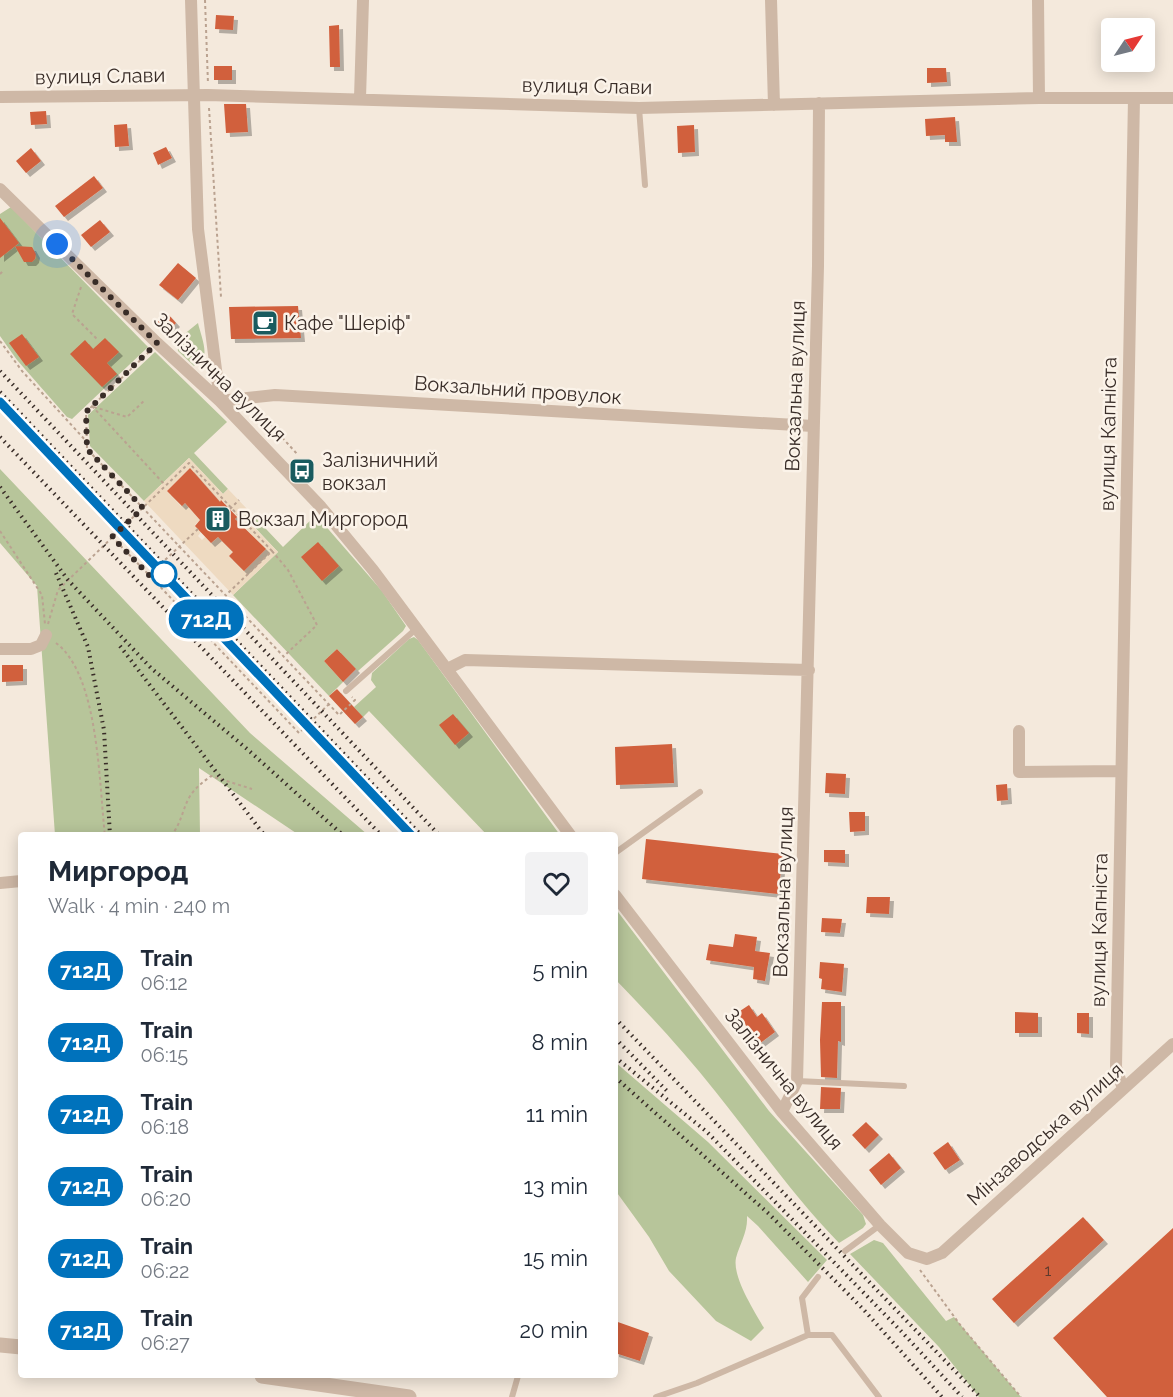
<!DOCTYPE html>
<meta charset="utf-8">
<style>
body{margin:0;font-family:Raleway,sans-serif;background:#f2f2f3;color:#1f2937;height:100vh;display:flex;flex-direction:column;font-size:22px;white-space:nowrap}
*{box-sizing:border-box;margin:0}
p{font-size:20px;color:#747a83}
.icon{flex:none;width:33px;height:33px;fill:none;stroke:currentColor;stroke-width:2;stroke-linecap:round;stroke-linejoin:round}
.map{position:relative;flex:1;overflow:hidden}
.sheet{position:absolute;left:18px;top:832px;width:600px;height:546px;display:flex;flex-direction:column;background:#fff;border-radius:6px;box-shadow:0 3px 15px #0003}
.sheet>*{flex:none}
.badge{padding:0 12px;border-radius:20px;font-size:21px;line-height:39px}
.needle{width:39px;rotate:55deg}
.fabs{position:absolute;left:1101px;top:18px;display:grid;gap:12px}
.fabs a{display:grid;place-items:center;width:54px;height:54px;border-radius:6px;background:#fff;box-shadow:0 3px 15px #0003;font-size:30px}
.you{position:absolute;width:30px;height:30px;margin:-15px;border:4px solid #fff;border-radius:50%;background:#1a73e8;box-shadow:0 0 0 9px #1a73e833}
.map>.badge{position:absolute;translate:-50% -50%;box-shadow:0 0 0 3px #fff}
.round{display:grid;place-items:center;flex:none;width:63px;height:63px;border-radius:6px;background:#f2f2f3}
.headline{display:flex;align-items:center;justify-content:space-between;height:102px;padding:0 30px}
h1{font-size:28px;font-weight:700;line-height:45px}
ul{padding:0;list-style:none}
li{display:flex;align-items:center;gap:18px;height:72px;padding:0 30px}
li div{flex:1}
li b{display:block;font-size:22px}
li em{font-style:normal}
li .badge{min-width:66px;font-weight:700;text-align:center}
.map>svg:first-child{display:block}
</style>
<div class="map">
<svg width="1173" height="1397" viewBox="0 0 1173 1397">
<defs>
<filter id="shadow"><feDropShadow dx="4" dy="4" stdDeviation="0" flood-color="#0004"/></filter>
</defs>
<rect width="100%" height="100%" fill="#f4e9dc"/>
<path fill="#b7c59a" d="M11 207 148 347 72 419 67 417 17 360 0 336V214Z
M198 323C201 337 213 361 194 366L178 351 177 340Z
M155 352 227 422 194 453 228 489 223 494 189 458 144 501 90 446 88 415Z
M0 469 250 733 368 835H299L199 768 200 835H55L37 586 0 543Z
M249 511 283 547 316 515 382 591 406 626 403 631 358 671 337 649 324 661 343 682 329 696 233 595 278 552 244 516Z
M414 637 418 640 560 835H487L369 711 363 717 354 707 376 687 371 680 372 673 409 639Z
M615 908 769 1111 863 1215 866 1224 863 1228 839 1243C793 1196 756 1142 715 1091 684 1052 650 1015 615 979Z
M615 1062 708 1142 827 1260 808 1282 758 1226 747 1216C748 1232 740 1243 736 1258 732 1277 755 1312 764 1328L751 1341 716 1321 669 1271 649 1237 615 1190Z
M874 1240 883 1243 946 1321 954 1317 1021 1397H979L939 1347 850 1254Z"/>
<path fill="#eedac1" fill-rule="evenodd" d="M189 458 223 494 228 489 249 511 244 517 278 552 233 595 144 501ZM190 468 220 502 222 500 237 516 235 519 266 549 244 571 229 556 233 552 218 537 211 543 205 537 202 540 198 536 201 532 195 525 200 520 185 503 181 506 167 491Z"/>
<path fill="#d1603d" filter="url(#shadow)" d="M216 15 234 16 233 30 215 29Z
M339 25 340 67H330L329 26Z
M214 66H232V80H214Z
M927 68H946L947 82 927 83Z
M224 104H246L248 132 226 133Z
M46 111 47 124 31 125 30 112Z
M955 117 957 142H945V135L926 136 925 119Z
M127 124 129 146 115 147 114 125Z
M694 125 695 152 678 153 677 126Z
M166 147 172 158 158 165 153 153Z
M31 148 41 161 26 173 16 161Z
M94 176 103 188 64 217 55 206Z
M0 218 19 243 0 258Z
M100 220 110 232 91 247 81 235Z
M15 246 32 247 36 254 35 259 32 262H24Z
M178 263 196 278 178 300 159 285Z
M298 306 301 338 231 339 229 307Z
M167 313 176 323 166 333 157 322Z
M22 334 39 357 26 366 9 343Z
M105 338 119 352 107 363 117 374 102 387 70 354 85 340 93 349Z
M190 468 220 502 221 500 237 517 235 519 266 549 244 571 229 556 233 552 218 537 211 543 195 526 200 520 185 503 182 506 167 491Z
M318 542 339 566 322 581 301 557Z
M337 649 356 669 343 682 324 661Z
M2 665H23V681L2 682Z
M337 689 363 717 355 724 329 696Z
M453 714 469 733 455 745 439 725Z
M672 744 674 783 616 785 615 747Z
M826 773 846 774 845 794 825 793Z
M1007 784 1008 800 997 801 996 785Z
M849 812H865V831L850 832Z
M646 839 783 854 778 894 642 879Z
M824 850H845V863L824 862Z
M867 897H890L889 914 866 913Z
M822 918 842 919 840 933 821 932Z
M735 934 757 937 755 951 770 953 765 981 753 979 754 967 706 960 709 944 733 947Z
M820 962 844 964 842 992 821 989 822 979 819 978Z
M822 1002H841V1042L838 1041 837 1078 821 1077 820 1040Z
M749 1005 757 1017 762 1013 775 1032 759 1044 737 1013Z
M1015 1012 1038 1013V1033H1015Z
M1077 1013H1089V1034L1077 1033Z
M821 1087 841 1088 840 1109H820Z
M866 1122 879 1135 865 1149 852 1135Z
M948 1142 960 1160 945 1170 933 1153Z
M889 1153 901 1168 881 1185 869 1170Z
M1083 1217 1104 1240 1014 1323 992 1299Z
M1173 1228V1397H1107L1053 1338Z
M615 1321 649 1333 640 1361 615 1353Z"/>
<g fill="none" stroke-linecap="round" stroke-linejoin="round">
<path stroke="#baa290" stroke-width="2" stroke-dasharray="3 3" stroke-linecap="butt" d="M205 0 208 84
M209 108 221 297
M0 274 3 271
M81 287 72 314 98 340
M0 341 22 371 87 442
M149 352 86 412 87 449 339 715 355 700 352 697
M92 406 165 485
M94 407 127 417 145 400
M258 411 298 455
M230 509 239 500
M198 529 149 575 299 733 329 704
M0 531 42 595 45 624
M112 537 149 575
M272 551 288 570 317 625 284 656
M48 624 58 590 189 463 272 551 226 595
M56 643C99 675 99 784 105 836
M171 836C182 822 182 810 190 796 196 787 203 782 211 776L252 789
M920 1270 961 1326 1021 1397"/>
<path stroke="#ceb8a6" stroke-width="6" d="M639 108 645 185
M346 691 416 629
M615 853 700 792
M797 1081 904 1086
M845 1251 880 1225
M808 1335H832L879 1397
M512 1397 518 1376
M656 1397 697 1383 808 1335 802 1298 818 1277"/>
<path stroke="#ceb8a6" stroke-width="12" d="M191 0 198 229 220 401 275 395 813 426
M771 0 774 105
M1038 0 1039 98
M0 97 208 95 639 108 1039 98H1173
M360 98 363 0
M0 189 157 343 220 401 321 507 373 570 571 836
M0 649H31L41 645 46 635
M447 669 465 660 809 670
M1019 731V772L1121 771
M0 883 21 881
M615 895 782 1112 880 1225 908 1253 927 1259 942 1253 1173 1044
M1123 1089 1116 1067 1134 98
M782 1112 797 1081 818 266 819 103"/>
<path stroke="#ceb8a6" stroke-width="15" d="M0 1345 21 1347
M262 1376 409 1397"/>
<path stroke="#392d28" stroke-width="4" stroke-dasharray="1.5 4.5" stroke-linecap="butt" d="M0 371 440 836
M0 392 422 836
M0 437 382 836
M0 487 68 580 151 668 247 749 344 836
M56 573 88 647 104 730 110 836
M120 646 265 836
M615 1018 980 1397
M615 1038 668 1092
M615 1057 707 1132 900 1330 962 1397
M615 1077 769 1214 863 1309 942 1397"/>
</g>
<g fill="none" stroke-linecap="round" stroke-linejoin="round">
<g stroke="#fff" stroke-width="14">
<path id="line" d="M0 402 412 836"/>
</g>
<use href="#line" stroke="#0072bc" stroke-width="9"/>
<path stroke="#392d28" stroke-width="6" stroke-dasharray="0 10.8" d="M57 244 157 343 86 412 87 449 143 508 112 537 149 575 157 567 164 574"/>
</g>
<defs>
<g id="cafe-square" transform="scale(1.35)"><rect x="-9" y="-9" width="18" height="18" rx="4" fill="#195b5f" stroke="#fbf3e9"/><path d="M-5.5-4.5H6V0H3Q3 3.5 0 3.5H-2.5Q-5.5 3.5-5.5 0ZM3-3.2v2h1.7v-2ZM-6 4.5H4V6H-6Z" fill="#fff"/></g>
<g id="bus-square" transform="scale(1.35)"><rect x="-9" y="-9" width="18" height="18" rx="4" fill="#195b5f" stroke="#fbf3e9"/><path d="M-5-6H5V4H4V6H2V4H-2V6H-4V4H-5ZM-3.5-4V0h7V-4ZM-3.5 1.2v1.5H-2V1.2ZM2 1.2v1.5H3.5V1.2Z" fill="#fff"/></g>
<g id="building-square" transform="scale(1.35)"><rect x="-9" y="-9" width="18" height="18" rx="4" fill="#195b5f" stroke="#fbf3e9"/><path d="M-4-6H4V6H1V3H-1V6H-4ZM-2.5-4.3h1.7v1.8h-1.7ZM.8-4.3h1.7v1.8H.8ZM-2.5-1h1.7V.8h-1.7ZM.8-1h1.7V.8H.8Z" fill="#fff"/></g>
</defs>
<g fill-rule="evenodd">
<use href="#cafe-square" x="265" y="323"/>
<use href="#bus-square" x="302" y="471"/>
<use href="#building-square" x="218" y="519"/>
</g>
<circle fill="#fff" stroke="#0072bc" stroke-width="3" cx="164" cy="574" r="12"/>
<g text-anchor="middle" stroke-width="5" stroke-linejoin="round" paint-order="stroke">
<g font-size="16" fill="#5f3a2d">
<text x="1048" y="1276">1</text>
</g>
<g font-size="20" fill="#392d28" stroke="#fbf3e9">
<text transform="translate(100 76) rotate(-1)" y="7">вулиця Слави</text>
<text transform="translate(587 86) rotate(1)" y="7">вулиця Слави</text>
<text transform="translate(220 377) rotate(44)" y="7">Залізнична вулиця</text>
<text transform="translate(795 386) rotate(-88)" y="7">Вокзальна вулиця</text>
<text transform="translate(518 390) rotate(4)" y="7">Вокзальний провулок</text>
<text transform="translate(1108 434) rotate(-89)" y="7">вулиця Капніста</text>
<text transform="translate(783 892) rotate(-88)" y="7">Вокзальна вулиця</text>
<text transform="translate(1099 930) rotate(-89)" y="7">вулиця Капніста</text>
<text transform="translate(784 1079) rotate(51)" y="7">Залізнична вулиця</text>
<text transform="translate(1045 1134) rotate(-42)" y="7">Мінзаводська вулиця</text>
</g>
<g font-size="20" fill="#392d28" stroke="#fbf3e9" text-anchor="start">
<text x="284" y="330">Кафе "Шеріф"</text>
<text x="322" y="467">Залізничний<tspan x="322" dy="23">вокзал</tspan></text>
<text x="238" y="526">Вокзал Миргород</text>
</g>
</g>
</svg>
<div class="fabs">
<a><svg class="needle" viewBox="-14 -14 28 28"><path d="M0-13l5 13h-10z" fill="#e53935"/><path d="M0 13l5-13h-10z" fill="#747a83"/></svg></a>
</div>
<div class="you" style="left:57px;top:244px"></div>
<b class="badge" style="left:206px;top:619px;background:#0072bc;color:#fff">712Д</b>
<section class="sheet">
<div class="headline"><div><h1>Миргород</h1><p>Walk · 4 min · 240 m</p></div><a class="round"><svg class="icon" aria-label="heart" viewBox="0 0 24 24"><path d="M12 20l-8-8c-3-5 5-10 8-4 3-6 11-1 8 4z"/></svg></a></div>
<ul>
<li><span class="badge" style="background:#0072bc;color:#fff">712Д</span><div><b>Train</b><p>06:12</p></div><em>5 min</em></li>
<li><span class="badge" style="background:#0072bc;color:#fff">712Д</span><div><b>Train</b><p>06:15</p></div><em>8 min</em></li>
<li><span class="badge" style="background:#0072bc;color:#fff">712Д</span><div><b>Train</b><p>06:18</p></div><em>11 min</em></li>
<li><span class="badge" style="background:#0072bc;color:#fff">712Д</span><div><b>Train</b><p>06:20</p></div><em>13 min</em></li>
<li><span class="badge" style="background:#0072bc;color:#fff">712Д</span><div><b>Train</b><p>06:22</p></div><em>15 min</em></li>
<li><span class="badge" style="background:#0072bc;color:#fff">712Д</span><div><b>Train</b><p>06:27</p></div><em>20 min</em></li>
</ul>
</section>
</div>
